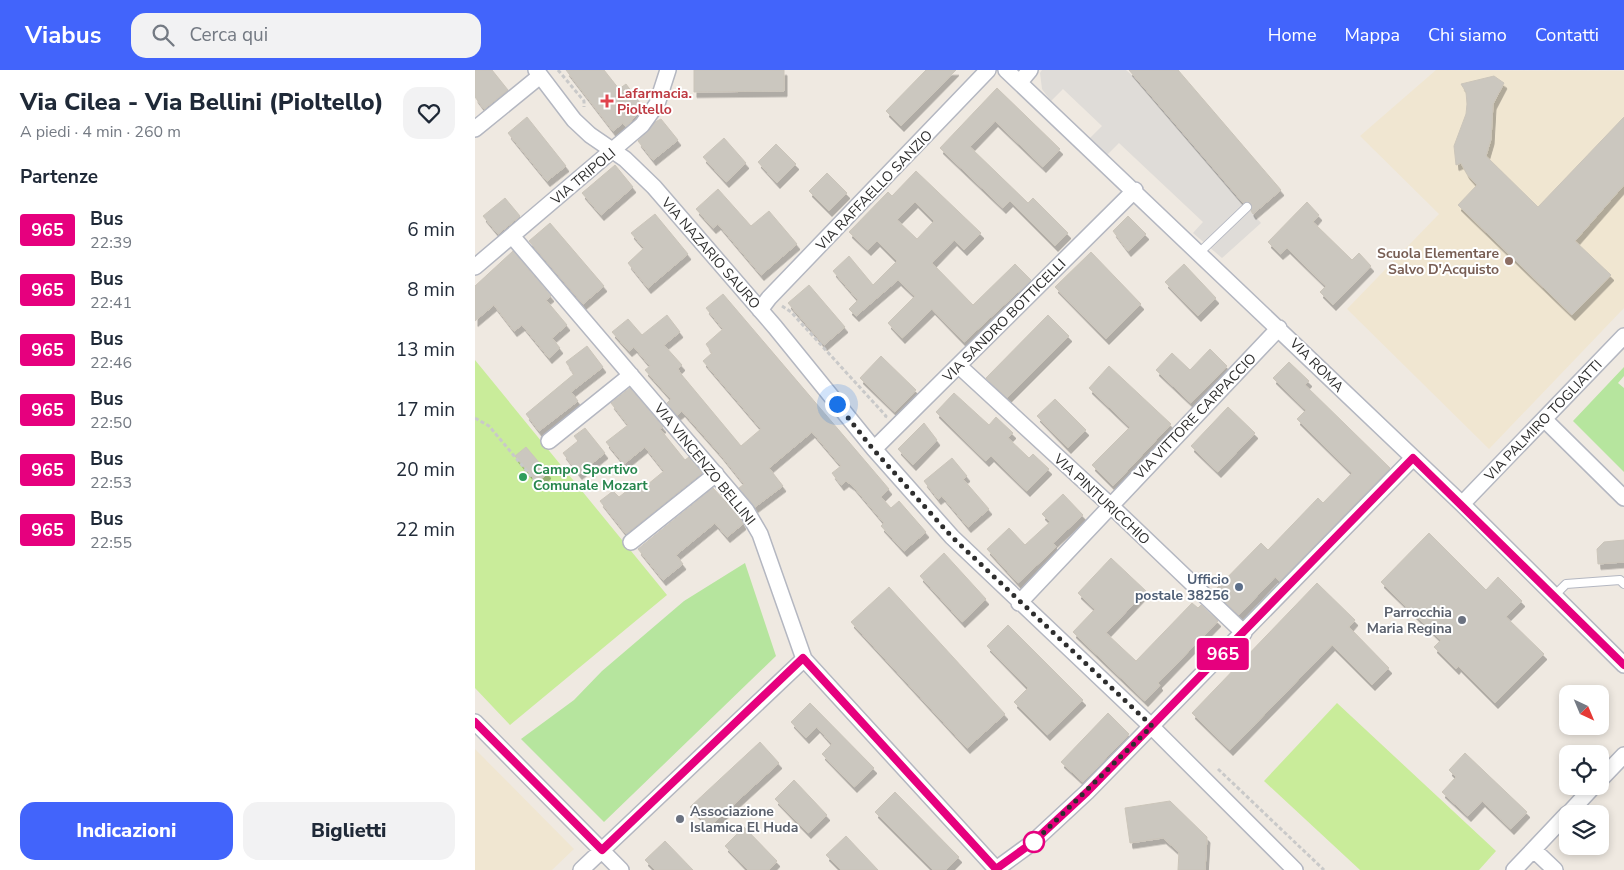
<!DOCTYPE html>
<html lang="it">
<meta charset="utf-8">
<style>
body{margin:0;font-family:"Nunito Sans",sans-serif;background:#f2f2f3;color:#1f2937;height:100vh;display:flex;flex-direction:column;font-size:19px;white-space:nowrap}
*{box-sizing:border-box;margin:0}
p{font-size:16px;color:#747a83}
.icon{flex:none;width:28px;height:28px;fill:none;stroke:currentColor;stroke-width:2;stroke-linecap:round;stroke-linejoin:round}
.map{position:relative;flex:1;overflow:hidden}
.sheet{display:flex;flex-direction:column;background:#fff;width:475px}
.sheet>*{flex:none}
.badge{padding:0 10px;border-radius:4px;font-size:18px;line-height:32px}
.needle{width:32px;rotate:136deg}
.fabs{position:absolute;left:1084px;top:615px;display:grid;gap:10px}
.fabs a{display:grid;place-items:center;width:50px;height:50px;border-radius:10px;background:#fff;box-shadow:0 2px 8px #0003;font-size:25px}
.you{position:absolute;width:25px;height:25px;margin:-12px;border:4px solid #fff;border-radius:50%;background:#1a73e8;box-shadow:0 0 0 8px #1a73e833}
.map>.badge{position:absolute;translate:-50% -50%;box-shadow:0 0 0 2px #fff}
h2{padding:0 20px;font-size:19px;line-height:45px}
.round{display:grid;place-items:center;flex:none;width:52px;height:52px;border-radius:15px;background:#f2f2f3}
.summary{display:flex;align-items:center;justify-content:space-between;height:85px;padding:0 20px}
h1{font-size:24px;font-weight:800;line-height:38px}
.button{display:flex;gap:10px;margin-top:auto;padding:10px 20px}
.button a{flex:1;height:58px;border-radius:15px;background:#4264fb;color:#fff;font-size:20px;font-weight:800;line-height:58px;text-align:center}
.button a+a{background:#f2f2f3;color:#1f2937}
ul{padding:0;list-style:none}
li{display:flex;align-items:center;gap:15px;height:60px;padding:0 20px}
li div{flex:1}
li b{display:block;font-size:19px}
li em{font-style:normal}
li .badge{min-width:55px;font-weight:700;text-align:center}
header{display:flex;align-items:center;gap:30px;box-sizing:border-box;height:70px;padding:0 25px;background:#4264fb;color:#fff}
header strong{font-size:24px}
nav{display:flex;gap:28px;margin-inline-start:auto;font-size:18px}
.search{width:350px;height:45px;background:#f2f2f3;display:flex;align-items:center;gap:12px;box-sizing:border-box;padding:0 18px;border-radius:15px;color:#747a83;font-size:19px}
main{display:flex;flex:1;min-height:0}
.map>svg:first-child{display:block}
</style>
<header>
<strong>Viabus</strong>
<div class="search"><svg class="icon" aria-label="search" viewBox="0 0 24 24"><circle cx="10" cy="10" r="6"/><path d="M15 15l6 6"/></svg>Cerca qui</div>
<nav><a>Home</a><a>Mappa</a><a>Chi siamo</a><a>Contatti</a></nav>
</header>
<main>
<section class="sheet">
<div class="summary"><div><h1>Via Cilea - Via Bellini (Pioltello)</h1><p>A piedi · 4 min · 260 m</p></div><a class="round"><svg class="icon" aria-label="heart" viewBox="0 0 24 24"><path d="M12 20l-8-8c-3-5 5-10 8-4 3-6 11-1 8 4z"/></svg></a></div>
<h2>Partenze</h2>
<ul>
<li><span class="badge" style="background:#e6007e;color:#fff">965</span><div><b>Bus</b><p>22:39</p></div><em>6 min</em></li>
<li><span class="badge" style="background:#e6007e;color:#fff">965</span><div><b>Bus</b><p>22:41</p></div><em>8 min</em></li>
<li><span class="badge" style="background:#e6007e;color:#fff">965</span><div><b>Bus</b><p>22:46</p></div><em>13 min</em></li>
<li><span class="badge" style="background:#e6007e;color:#fff">965</span><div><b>Bus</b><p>22:50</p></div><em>17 min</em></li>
<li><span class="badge" style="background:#e6007e;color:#fff">965</span><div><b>Bus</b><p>22:53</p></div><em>20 min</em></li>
<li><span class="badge" style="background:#e6007e;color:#fff">965</span><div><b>Bus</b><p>22:55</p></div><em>22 min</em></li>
</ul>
<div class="button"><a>Indicazioni</a><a>Biglietti</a></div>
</section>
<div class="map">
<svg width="1149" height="800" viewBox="0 0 1149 800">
<defs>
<filter id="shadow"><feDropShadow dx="3" dy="5.5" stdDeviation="0" flood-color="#0004"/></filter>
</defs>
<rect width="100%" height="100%" fill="#efe9e1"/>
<path fill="#f0e6d1" d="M961 0 1149 1V238L1014 379 872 239 964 144 885 66Z
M0 679 99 779 77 800H0Z"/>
<path fill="#b6e59e" d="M1149 297V306L1143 313 1149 318V402L1098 351Z
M270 493 301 586 129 752 46 669 99 630 127 601 209 531Z"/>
<path fill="#c9ec9a" d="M0 290 192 525 35 655 0 618Z
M862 633 1021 781 1004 800H885L789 711Z"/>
<path fill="#dfdcd8" d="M567 0H651L659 7 786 153 747 188 718 163 728 152 644 73 627 90 610 73 627 56 588 19 576 31 567 19 565 3Z"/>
<path fill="#cbc7bf" stroke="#cbc5ba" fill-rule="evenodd" filter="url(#shadow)" d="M0 0H17L33 20 9 39 0 27Z
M91 0H129L144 19 151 14 168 37 151 57 148 53 138 61Z
M219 0H309V21L219 22Z
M451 0H481L426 56 411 41Z
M654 0H703L806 120 778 144 776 141V134L768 133Z
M1019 6 1029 13 1018 34 1016 69 1011 86 1063 137 1149 47V115L1100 171 1136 205 1097 245 983 135 1002 115 992 104 986 93 981 95 979 76 991 44 992 34 991 22 986 14Z
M522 18 585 79 568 97 520 51 495 77 553 133 558 128 593 163 580 176 535 131 528 138 465 78Z
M52 47 91 96 72 111 33 63Z
M186 49 203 70 178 90 163 71 180 52Z
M249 68 271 93 251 112 228 87Z
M301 74 321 94 302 113 283 92Z
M140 95 158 117 126 145 107 123Z
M441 101 506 163 489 180 479 170 457 193 498 235 540 194 556 210 489 272 457 239 427 268 413 253 440 226 423 210 381 246 374 239 383 230 358 201 374 186 398 215 422 191 402 171 393 180 374 162 413 122 417 126ZM440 132 459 151 442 169 422 150Z
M352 103 372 123 354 141 334 121Z
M243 119 276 156 294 141 322 174 286 205 243 154 238 158 221 139Z
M30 128 45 146 23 164 8 146Z
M832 132 844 145 838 152 877 190 884 183 896 196 858 235 845 222 851 216 812 178 805 184 793 172Z
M180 144 213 184 173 218 153 193 169 178 156 163Z
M653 146 671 164 653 181 638 161Z
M75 153 129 216 108 234 54 171Z
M38 181 76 226 71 230 92 255 77 268 85 278 74 288 47 255 39 261 19 235 0 251V216Z
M616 182 666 234 631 269 580 217Z
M709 194 741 228 723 246 690 212Z
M334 215 370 257 349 275 313 233Z
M248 224 414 419 406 427 416 438 424 431 451 462 429 481 406 456 409 453 377 415 371 411 366 415 357 403 366 396 337 362 294 398 308 416 280 437 264 418 269 414 245 384 207 341 202 345 192 333 196 329 170 300 175 296 159 277 154 281 137 262 153 249 167 265 192 245 205 262 189 275 207 295 203 299 206 304 266 376 286 359 228 291 237 283 231 274 248 259 231 238Z
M573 245 594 266 532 328 511 308Z
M112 276 128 297 96 322 103 331 64 361 51 344 99 304 91 292Z
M735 279 752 296 716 333 681 300 697 283 715 300Z
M406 286 441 320 420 342 385 308Z
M814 292 834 311 830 315 915 398 805 511 800 507 764 545 739 521 786 473 793 480 843 428 848 433 877 403 822 349 831 340 798 308Z
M634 296 696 354 638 416 617 395 655 357 614 318Z
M155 318 188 357 185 359 210 390 214 387 227 403 151 464 125 431 138 421 144 427 162 413 167 419 189 401 170 377 149 394 131 372 153 355 136 333Z
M479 323 514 355 521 347 538 363 533 368 554 388 558 384 574 399 552 421 516 386 511 391 461 342Z
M580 329 611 360 593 378 562 346Z
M753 337 780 363 743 402 716 376Z
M449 353 462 370 438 395 423 379Z
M110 358 130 383 104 404 88 383 103 371 99 366Z
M51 377 73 403 62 413 40 386Z
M477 388 492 406 488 409 514 439 493 457 467 426 463 429 449 411Z
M238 418 263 445 268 454 252 467 240 453 201 485 208 494 188 510 163 479Z
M588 424 608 445 578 473 581 477 543 513 512 479 534 458 550 475 575 452 567 444Z
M954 463 1011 520 1023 507 1047 531 1031 547 1069 584 1020 633 983 596 981 599 959 577 966 570 906 512Z
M1149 470V492L1123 494 1122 479 1129 472Z
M469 483 511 529 487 552 445 506Z
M636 488 671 521 631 563 661 591 717 533 723 538 726 535 743 551 683 613 685 615 670 631 598 562 620 539 603 523Z
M842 513 880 550 874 557 914 598 897 615 857 575 755 680 717 643Z
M414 517 530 644 492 678 376 552Z
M533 555 608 630 572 665 539 632 553 618 512 576Z
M335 633 399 698 379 717 347 684 357 674 342 657 331 668 316 652Z
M633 643 654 664 608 712 586 692Z
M285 672 304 693 234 757 215 737Z
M990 683 1052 742 1036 759 1007 731 993 746 967 722 981 707 974 700Z
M319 710 352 745 333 763 300 729Z
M420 722 484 787 471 800H458L400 742Z
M695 731 732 767 730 800H703L704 782 688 768 655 773 650 738Z
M269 757 302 791 294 800H273L250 776Z
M371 766 403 800H366L351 785Z
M190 771 218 800H180L170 790Z"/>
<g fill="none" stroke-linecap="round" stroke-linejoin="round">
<g stroke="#b4b7c1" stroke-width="10">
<path id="lane" d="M725 182 772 137
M1079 526 1091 514 1145 510 1149 514"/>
</g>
<g stroke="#b4b7c1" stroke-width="18">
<path id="street" d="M61 0 99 50 115 65 150 89 179 117 300 257 399 379 477 467 677 657 820 800
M531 0 987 434 1149 595
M545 12 555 0
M0 59 65 6
M37 166 271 440 285 464 329 589 522 800
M0 197 167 55 182 34 193 0
M285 240 294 228 513 0
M484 296 635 435 769 563
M1069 349 1149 428
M74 371 156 305
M399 379 660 120
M987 434 1149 266
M156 472 241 404
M544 533 804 258
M0 652 146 800
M1125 710 1149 685
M1093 744 1119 716
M1059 780 1080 800
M106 800 329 589
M520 800 557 773 612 722 938 388
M1039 800 1092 744"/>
</g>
<path stroke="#c9c9c9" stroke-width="3" stroke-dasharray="4 2.5" stroke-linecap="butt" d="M83 0 109 31V37
M307 236 316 242 411 346 410 348
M0 348 14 356 62 413
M743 699 849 800"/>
<use href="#lane" stroke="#fff" stroke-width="8"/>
<use href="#street" stroke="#fff" stroke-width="15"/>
</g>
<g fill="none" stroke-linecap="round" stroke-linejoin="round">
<g stroke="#fff" stroke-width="11">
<path id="line" d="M0 652 127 780 328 588 521 799 557 773 612 722 938 388 1149 595"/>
</g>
<use href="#line" stroke="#e6007e" stroke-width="8"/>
<path stroke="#2e2e2e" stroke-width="5" stroke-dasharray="0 9" d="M362 334 398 379 477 467 677 656 559 772"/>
</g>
<path fill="#e0444e" stroke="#fff" stroke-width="2" d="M129.5 23.5h5v5h5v5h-5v5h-5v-5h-5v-5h5z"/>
<circle fill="#8d6e63" stroke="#fff" stroke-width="2" cx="1034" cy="191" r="5"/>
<circle fill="#2e9e5b" stroke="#fff" stroke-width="2" cx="48" cy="407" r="5"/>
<circle fill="#5c6f8a" stroke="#fff" stroke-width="2" cx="764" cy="517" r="5"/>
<g fill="#6b7280" stroke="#fff" stroke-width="2">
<circle cx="987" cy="550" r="5"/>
<circle cx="205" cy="749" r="5"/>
</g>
<circle fill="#fff" stroke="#e6007e" stroke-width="2.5" cx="559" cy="772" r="10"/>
<g text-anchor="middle" stroke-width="4" stroke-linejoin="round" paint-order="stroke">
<g font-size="14" font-weight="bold" fill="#be3a42" stroke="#fff" text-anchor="start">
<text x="142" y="28">Lafarmacia.<tspan x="142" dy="16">Pioltello</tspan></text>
</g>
<g font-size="14" fill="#2e2e2e" stroke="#fff">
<text transform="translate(108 106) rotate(-40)" y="5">VIA TRIPOLI</text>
<text transform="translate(399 120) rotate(-46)" y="5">VIA RAFFAELLO SANZIO</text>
<text transform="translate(236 183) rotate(49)" y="5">VIA NAZARIO SAURO</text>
<text transform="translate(529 250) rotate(-45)" y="5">VIA SANDRO BOTTICELLI</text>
<text transform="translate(842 295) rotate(45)" y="5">VIA ROMA</text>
<text transform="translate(720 346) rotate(-46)" y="5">VIA VITTORE CARPACCIO</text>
<text transform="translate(1068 350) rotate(-46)" y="5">VIA PALMIRO TOGLIATTI</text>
<text transform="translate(230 394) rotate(51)" y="5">VIA VINCENZO BELLINI</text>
<text transform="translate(627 429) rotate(43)" y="5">VIA PINTURICCHIO</text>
</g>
<g font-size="14" font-weight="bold" fill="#785e54" stroke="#fff" text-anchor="end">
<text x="1024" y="188">Scuola Elementare<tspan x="1024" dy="16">Salvo D'Acquisto</tspan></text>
</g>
<g font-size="14" font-weight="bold" fill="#27864d" stroke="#fff" text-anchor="start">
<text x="58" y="404">Campo Sportivo<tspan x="58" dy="16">Comunale Mozart</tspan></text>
</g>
<g font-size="14" font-weight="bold" fill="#4e5e75" stroke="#fff" text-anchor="end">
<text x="754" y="514">Ufficio<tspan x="754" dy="16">postale 38256</tspan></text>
</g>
<g font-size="14" font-weight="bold" fill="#5b616d" stroke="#fff" text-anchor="end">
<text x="977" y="547">Parrocchia<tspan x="977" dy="16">Maria Regina</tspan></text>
<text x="215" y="746" text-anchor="start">Associazione<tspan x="215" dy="16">Islamica El Huda</tspan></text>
</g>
</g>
</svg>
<div class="fabs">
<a><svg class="needle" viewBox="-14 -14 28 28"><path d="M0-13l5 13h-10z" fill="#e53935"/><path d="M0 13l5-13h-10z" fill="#747a83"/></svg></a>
<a><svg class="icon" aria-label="locate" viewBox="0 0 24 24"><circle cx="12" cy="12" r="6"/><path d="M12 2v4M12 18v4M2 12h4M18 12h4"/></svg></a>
<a><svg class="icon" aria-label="layers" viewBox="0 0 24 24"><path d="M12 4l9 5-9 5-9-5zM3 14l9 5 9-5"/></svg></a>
</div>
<div class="you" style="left:362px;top:334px"></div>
<b class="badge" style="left:748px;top:584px;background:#e6007e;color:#fff">965</b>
</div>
</main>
